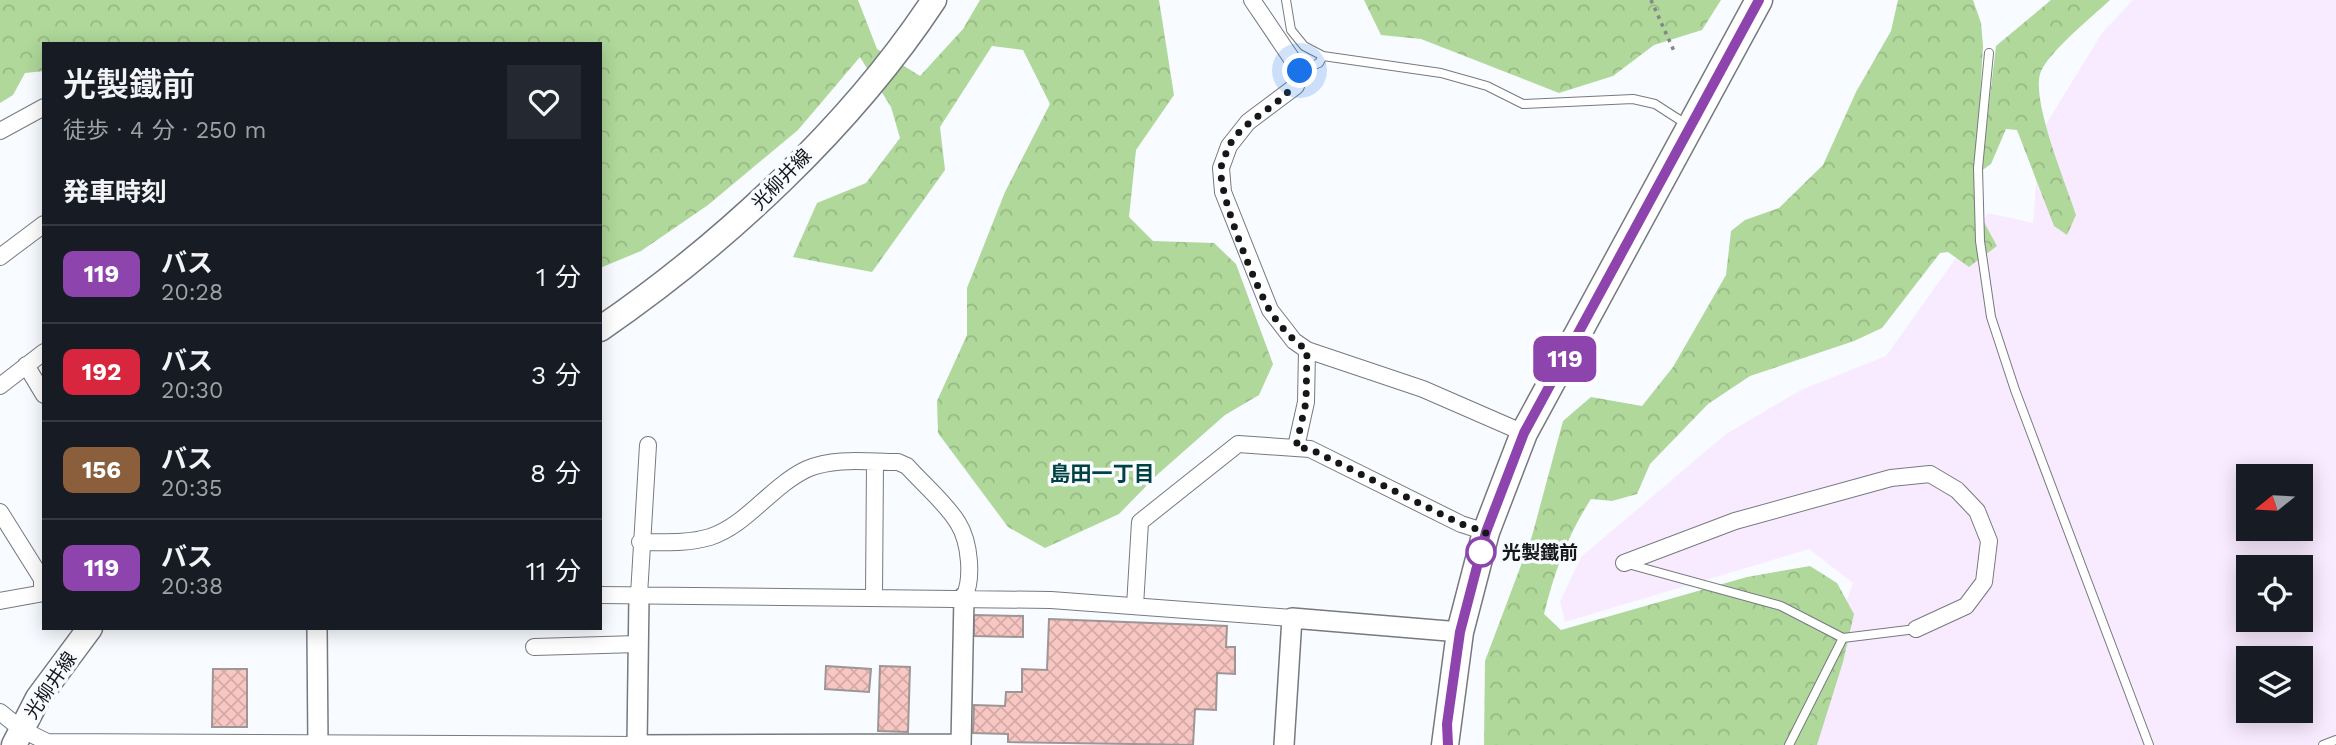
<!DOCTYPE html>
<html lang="ja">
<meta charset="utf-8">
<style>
body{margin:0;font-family:"Work Sans","Noto Sans JP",sans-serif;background:#242831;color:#f1f3f6;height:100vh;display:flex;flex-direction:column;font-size:26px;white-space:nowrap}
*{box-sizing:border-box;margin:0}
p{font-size:23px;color:#9ea1a6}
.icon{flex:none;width:38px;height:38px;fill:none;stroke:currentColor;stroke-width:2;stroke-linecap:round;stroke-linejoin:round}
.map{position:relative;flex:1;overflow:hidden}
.details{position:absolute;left:42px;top:42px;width:560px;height:588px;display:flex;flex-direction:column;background:#171b24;border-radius:0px;box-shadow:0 4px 18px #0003}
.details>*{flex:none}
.badge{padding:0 14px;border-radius:10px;font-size:24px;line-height:46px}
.needle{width:46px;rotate:252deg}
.tools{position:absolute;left:2236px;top:464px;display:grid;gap:14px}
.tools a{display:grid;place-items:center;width:77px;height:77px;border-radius:0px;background:#171b24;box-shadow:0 4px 18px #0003;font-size:35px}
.you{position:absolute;width:35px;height:35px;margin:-18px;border:5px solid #fff;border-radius:50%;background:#1a73e8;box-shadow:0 0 0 10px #1a73e833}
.map>.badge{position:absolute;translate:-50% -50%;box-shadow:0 0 0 4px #fff}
h2{padding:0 21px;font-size:26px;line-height:63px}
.round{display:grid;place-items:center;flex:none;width:74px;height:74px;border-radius:0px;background:#242831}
.head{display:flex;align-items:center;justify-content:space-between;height:119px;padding:0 21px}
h1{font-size:33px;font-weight:600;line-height:52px}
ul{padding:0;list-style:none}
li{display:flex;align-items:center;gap:21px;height:98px;padding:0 21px;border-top:2px solid #363941}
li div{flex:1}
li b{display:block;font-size:26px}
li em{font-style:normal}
li .badge{min-width:77px;font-weight:700;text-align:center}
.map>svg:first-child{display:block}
</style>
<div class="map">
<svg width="2336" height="745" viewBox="0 0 2336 745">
<defs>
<pattern id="forest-crowns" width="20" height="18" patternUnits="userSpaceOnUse" patternTransform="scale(1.75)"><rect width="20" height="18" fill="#b0d89a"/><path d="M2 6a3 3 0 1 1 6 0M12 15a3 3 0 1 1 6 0" fill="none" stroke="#97b984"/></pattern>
<pattern id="building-cross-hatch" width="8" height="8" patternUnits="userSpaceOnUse" patternTransform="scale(1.75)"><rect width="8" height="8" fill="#f8c7c3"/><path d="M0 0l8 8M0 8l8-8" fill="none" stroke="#d4aaa7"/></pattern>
</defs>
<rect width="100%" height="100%" fill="#f8fbff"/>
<path fill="#f9ebff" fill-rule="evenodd" d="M2133 0H2336V745H1792L1799 734 1853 583 1809 549 1565 622 1560 602 1581 557 1726 434 1801 390 1886 356 1988 213 2033 223 2040 134 2102 33ZM2249 476H2301V528H2249ZM2249 567H2301V620H2249ZM2249 658H2301V710H2249Z"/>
<path fill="url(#forest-crowns)" d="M0 0H858L877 49 920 76 963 29 980 0H1159L1174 95 1136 150 1129 217 1153 241 1214 243 1236 264 1273 364 1259 395 1225 415 1158 474 1119 514 1045 548 1008 527 938 433 937 401 967 335V288L1005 192 1050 104 1023 50 992 46 940 127 945 170 872 272 793 257 817 203 866 183 900 138 891 107 860 57 798 130 708 205 641 251 600 268V44H44V71L25 73 13 95 0 103Z
M1364 0H1721L1702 30 1654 45 1613 76 1559 93 1421 39 1381 35Z
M1898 0H1973L1981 23 1983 46 1974 204 1997 246 1969 267 1948 252 1940 253 1882 328 1854 341 1750 376 1708 404 1650 464 1637 494 1612 501 1591 499C1568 534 1554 573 1544 614L1561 630 1747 577 1810 566 1837 583 1854 614 1843 662 1817 745H1484L1485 661 1532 536 1563 421 1591 397 1642 406 1673 367 1726 275 1731 231 1745 220 1779 208 1823 165 1856 92 1891 31Z
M2051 0H2110C2093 16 2046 54 2040 74 2032 103 2066 184 2076 215L2067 235 2054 226 2017 130 2006 129 1991 164 1981 171 1996 46Z"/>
<path fill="url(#building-cross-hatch)" stroke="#9e9695" stroke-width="2" d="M974 615 1023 616V637L974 636Z
M1049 619 1227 626 1226 647H1235V674L1217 673 1216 710 1195 709 1193 745 1008 742V734L973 733 974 705 1005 706 1006 692H1022V669L1047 670Z
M826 666 871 669 869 692 825 689Z
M880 666 910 667 908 732 878 731Z
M213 669H247V727H212Z"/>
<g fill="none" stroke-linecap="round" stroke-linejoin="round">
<g stroke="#767a7f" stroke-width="10">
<path id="service" d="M1286 0 1291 30 1304 46 1323 56 1441 73 1487 86 1523 104 1633 99 1655 104 1686 124
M1989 53 1978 168 1980 241 1991 317 2015 390 2149 745
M1300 71 1319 63 1323 56
M1628 564 1781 606 1843 638 1916 629
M1789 745 1843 638
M2323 745 2336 740"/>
</g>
<g stroke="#767a7f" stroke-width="18">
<path id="minor" d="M1252 0 1300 71 1296 86 1248 122 1229 146 1221 168 1223 192 1270 310 1294 341 1307 350 1423 389 1524 433
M0 131 44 107
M0 257 44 224
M26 365 44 395
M0 386 44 352
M1296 447 1306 402 1307 350
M0 512 42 579V593
M640 542C663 542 687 544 710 537 747 525 771 486 807 469 835 457 868 462 898 462L907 466C923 484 946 503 958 523 970 542 973 579 964 597
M1624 563 1735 521 1891 478 1930 474 1957 490 1977 511 1989 541 1984 582 1966 606 1916 629
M600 595 1051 600 1292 618
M639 595 648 445
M874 596 875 462
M0 601 44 593
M1135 606 1140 522 1238 444 1310 449 1461 524 1486 532
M534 647 638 644
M0 712 21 729 47 742 637 745"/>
</g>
<g stroke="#767a7f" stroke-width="22">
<path id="tertiary" d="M317 628 318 745
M637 745 961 744
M637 745 639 595
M961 745 964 597
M1284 745 1292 618 1460 632"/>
</g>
<g stroke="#767a7f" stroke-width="27">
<path id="primary" d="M600 329C724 244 851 126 934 0
M14 745 38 698 90 628"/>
</g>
<g stroke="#767a7f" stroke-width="29">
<path id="trunk" d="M1445 745 1460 632 1486 532 1524 433 1759 0"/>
</g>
<path stroke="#848689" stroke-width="3.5" stroke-dasharray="3.5 5" stroke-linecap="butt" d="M1651 0 1674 51"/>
<use href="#service" stroke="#fff" stroke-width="8"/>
<use href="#minor" stroke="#fff" stroke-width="16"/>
<use href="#tertiary" stroke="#fff" stroke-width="19"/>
<use href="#primary" stroke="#fff" stroke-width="24"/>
<use href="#trunk" stroke="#fff" stroke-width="26"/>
</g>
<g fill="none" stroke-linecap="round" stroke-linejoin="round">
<g stroke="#fff" stroke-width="16">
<path id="line" d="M1448 745 1447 724 1460 632 1486 532 1524 433 1759 0"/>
</g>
<use href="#line" stroke="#8e44ad" stroke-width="10"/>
<path stroke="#161719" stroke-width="7" stroke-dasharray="0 12.6" d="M1300 71C1291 105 1244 115 1228 148 1226 154 1222 162 1221 168 1218 194 1256 287 1270 311 1280 326 1292 340 1307 350L1306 402 1296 447 1310 449 1461 524 1486 532 1481 552"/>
</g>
<circle fill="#fff" stroke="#8e44ad" stroke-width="3.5" cx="1481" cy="552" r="14"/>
<g text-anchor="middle" stroke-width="7" stroke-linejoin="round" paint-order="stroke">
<g font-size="19" fill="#161719" stroke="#f8fbff">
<text transform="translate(781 179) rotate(-46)" y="7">光柳井線</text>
<text transform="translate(50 685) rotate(-56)" y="7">光柳井線</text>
</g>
<g font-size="19" font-weight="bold" fill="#161719" stroke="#f8fbff" text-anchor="start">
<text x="1502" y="559">光製鐵前</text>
</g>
<g font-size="21" font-weight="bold" fill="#004241" stroke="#f8fbff">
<text x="1102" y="481">島田一丁目</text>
</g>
</g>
</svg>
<div class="tools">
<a><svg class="needle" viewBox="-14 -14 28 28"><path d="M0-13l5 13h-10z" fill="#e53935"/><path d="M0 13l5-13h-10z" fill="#9ea1a6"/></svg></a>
<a><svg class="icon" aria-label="locate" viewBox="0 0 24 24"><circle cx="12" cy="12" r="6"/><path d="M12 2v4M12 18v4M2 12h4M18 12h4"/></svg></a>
<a><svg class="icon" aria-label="layers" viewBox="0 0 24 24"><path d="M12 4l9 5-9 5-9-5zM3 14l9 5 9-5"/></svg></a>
</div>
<div class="you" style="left:1300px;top:71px"></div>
<b class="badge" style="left:1565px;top:359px;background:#8e44ad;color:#fff">119</b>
<section class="details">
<div class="head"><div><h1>光製鐵前</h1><p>徒歩 · 4 分 · 250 m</p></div><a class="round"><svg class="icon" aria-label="heart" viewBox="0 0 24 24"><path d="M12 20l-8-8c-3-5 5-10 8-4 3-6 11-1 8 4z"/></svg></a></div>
<h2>発車時刻</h2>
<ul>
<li><span class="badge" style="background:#8e44ad;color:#fff">119</span><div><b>バス</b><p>20:28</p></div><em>1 分</em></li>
<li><span class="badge" style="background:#d7263d;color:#fff">192</span><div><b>バス</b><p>20:30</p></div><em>3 分</em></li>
<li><span class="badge" style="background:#8b5e3c;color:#fff">156</span><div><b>バス</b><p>20:35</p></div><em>8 分</em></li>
<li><span class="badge" style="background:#8e44ad;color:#fff">119</span><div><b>バス</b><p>20:38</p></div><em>11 分</em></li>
</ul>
</section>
</div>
